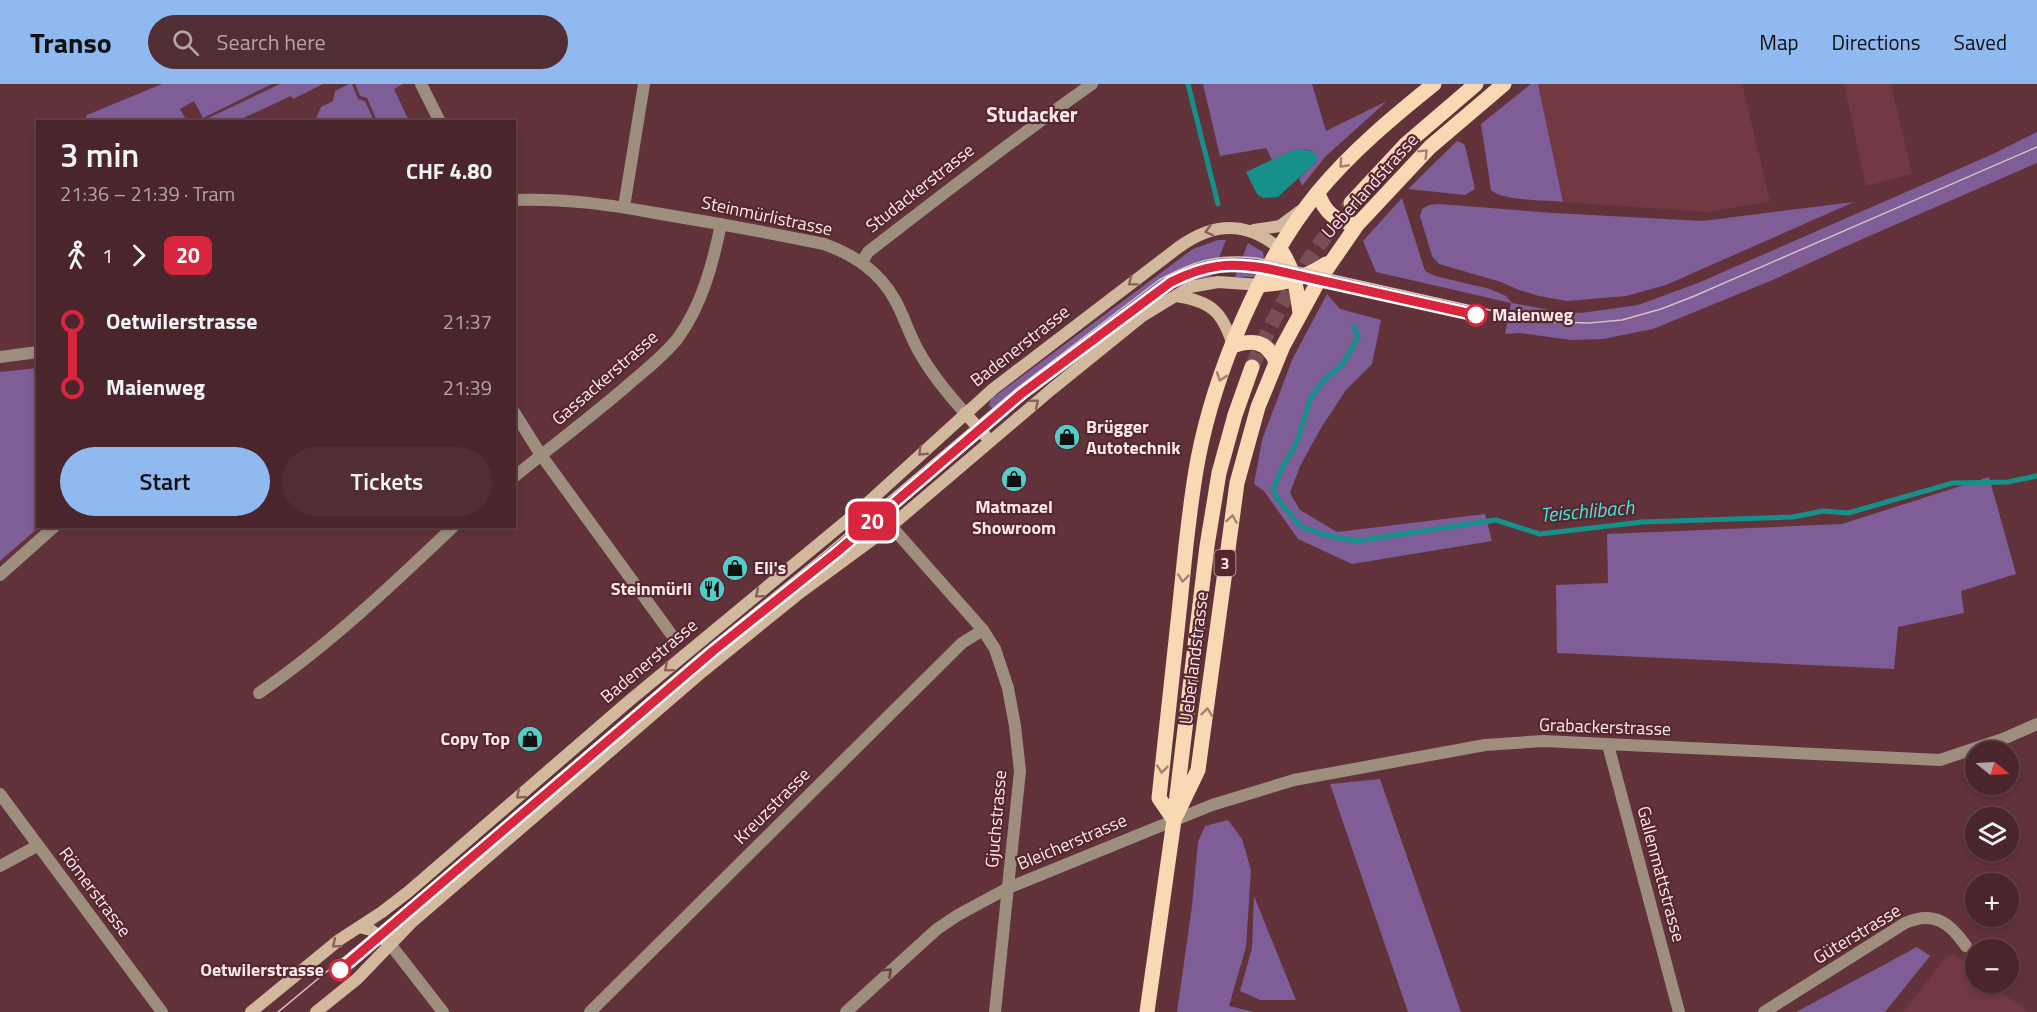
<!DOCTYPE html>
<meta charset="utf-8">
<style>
body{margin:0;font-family:"Titillium Web",sans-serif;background:#512e34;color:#f1f3f6;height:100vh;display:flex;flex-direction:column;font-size:22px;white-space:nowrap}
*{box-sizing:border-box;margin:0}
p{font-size:20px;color:#b2a5a9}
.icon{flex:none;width:33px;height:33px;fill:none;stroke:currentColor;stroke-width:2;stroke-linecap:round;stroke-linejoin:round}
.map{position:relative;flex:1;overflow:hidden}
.details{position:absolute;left:36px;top:36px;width:480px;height:408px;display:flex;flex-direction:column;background:#4a262c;border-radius:0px;box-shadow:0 3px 9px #0003,0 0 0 2px #614348}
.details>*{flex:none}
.badge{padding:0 12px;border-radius:9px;font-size:21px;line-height:39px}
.needle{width:39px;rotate:108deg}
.controls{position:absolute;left:1965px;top:657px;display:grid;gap:12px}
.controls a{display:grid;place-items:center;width:54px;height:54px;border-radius:50%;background:#4a262c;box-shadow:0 3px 9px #0003,0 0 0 2px #614348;font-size:30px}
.map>.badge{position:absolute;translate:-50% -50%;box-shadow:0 0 0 3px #fff}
.legs{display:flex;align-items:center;gap:9px;height:66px;padding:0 24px;font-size:20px}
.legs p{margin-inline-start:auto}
.overview{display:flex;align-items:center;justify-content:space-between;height:102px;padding:0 24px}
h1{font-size:33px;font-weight:600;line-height:45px}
.primary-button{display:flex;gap:12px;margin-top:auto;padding:12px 24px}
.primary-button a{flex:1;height:69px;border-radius:36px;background:#90b9f0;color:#111;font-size:24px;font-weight:600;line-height:69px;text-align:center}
.primary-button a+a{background:#512e34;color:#f1f3f6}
ul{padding:0 24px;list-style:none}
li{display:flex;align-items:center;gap:21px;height:66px;font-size:22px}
li i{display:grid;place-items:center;width:9px;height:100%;margin:0 8px;background:currentColor}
li i::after{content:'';width:15px;height:15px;margin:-8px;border:4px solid;border-radius:50%;background:#4a262c}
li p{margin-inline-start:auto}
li:first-child i{background:linear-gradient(#0000 50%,currentColor 0)}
li:last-child i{background:linear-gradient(currentColor 50%,#0000 0)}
header{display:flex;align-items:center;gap:36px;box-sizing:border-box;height:84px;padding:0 30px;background:#90b9f0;color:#111}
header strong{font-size:28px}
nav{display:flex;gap:33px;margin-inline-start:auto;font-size:21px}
.search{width:420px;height:54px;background:#512e34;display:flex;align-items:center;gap:15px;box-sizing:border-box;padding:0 21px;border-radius:33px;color:#b2a5a9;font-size:22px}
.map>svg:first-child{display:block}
</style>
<header>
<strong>Transo</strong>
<div class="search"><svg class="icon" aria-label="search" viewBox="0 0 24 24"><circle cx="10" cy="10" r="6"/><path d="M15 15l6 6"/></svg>Search here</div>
<nav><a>Map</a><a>Directions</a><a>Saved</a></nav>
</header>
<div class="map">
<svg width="2037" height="928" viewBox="0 0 2037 928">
<rect width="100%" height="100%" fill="#62323a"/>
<path fill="#723943" d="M1538 0H1742L1770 117 1709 128 1563 118Z
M1844 0H1891L1912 90 1866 102Z
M1953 870 1975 887 1976 898 1990 899 2028 928H1903L1944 876Z"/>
<path fill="#7f5d96" d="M162 0H272L203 34 194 17 180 25 187 37H84L87 31Z
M280 0H323L293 15 291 12 237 37H202Z
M349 0H352L358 15 365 17 374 37H315L321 23 333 17 335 7Z
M355 0H403L394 5 409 37H377L367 14 360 12Z
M1203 0H1312L1326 47 1387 17 1325 73 1302 102 1299 94 1316 78 1313 67C1298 62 1285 70 1272 76L1266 64 1220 72Z
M1531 0H1538L1563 118C1546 116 1502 117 1491 106L1481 40Z
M2037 48V79L1851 160 1775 195 1653 245 1603 255 1571 256 1520 249 1505 250 1511 219 1376 188 1363 157 1402 114 1425 187 1435 192 1490 205 1506 212 1512 219 1555 227 1581 229 1638 221 1698 199 1993 70Z
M1457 57 1464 60 1466 66 1475 105 1465 111 1408 105Z
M1854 118 1666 201 1626 212 1567 217 1539 212 1519 206 1501 198 1439 180 1432 172 1420 132 1422 125 1429 121 1439 120 1554 129 1703 137Z
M1218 156H1226L1211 193 1181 200 1154 215 1037 303 1003 333 999 332 989 321 991 315 1193 165Z
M1248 159 1263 168C1265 176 1262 187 1256 193H1235Z
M1327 210 1340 225 1381 236 1372 280 1346 306 1321 344 1300 382 1290 409 1300 426 1337 448 1485 430 1492 457 1352 480 1298 455 1264 407 1254 400 1262 356 1292 276Z
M37 284 38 442 39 443 0 477V288Z
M1989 393 2016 490 1961 507 1964 529 1898 543 1894 585 1557 569 1556 501 1608 499 1607 450 1842 440Z
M1380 695 1461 928H1408L1330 700Z
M1228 736 1242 755 1251 786 1246 863 1229 922 1254 928H1177L1192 822 1198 758 1205 742Z
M1254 812 1296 916H1260L1240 907 1252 864Z
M1917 863 1930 872 1885 928H1796Z"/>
<path fill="#15908b" d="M1299 65 1313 67 1317 72 1316 78 1278 113 1263 114 1257 110 1246 88 1291 67Z"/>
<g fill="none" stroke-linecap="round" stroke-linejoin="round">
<path stroke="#15908b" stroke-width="5" d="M1188 0 1218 120
M1354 243 1358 253 1342 281 1323 297 1310 315 1297 358 1283 382 1273 405 1277 414 1300 442 1324 451 1356 457 1496 436 1540 450 1642 438 1793 433 1823 427 1848 429 1953 399 2007 398 2037 392"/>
<path stroke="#794d54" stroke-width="15" stroke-dasharray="15 8" stroke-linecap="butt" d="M1252 283C1279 220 1307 173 1351 119"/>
<path stroke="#9e8e7d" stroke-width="12" d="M514 328 541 371"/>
<path stroke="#9e8e7d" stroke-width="12" d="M421 0 440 38
M624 123 644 0
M862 178 868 168C942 111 1016 53 1092 0
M541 371 674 554
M514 393C552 362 591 333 628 301 645 286 664 272 678 254 702 221 713 179 721 140
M891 442 983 546 995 565 1008 604 1015 642 1020 687 995 928
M0 491 55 442
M259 609C330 560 392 501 454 442
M1608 661 1679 928
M0 710 162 928
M0 782 37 762
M390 860 443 928
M590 928 962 559 983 546
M846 928 937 845 958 831 1008 804 1212 721 1294 696 1485 661 1543 657 1940 676 2003 655 2037 640
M1764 928 1905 839C1934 826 1950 839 1966 862"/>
<path stroke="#9e8e7d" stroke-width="12" d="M514 116C565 114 612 121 661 130 716 139 770 149 824 160 854 171 879 187 895 216 904 232 909 250 918 266 931 290 947 309 965 329
M0 273 38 268"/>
<path stroke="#d2b89c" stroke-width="12" d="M1254 146 1280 142 1300 127
M1176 212C1211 217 1223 228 1233 262
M965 329 990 357
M862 424 891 442
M359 843 371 846 390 860
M251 928 339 856 382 828 408 808 629 617 862 424 993 305 1179 163C1214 138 1246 137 1279 164
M316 928 357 895 411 839 702 588 797 511 891 442 1052 305 1141 233 1190 203 1218 198 1261 201"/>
<path stroke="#f9d9b4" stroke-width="15" d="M1318 109C1325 130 1336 137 1357 141
M1351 119 1405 61 1476 0
M1279 164C1294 183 1297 206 1300 229
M1261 201C1285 199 1305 194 1326 180
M1233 262C1252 255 1268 257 1276 278
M1174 736 1198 686 1237 399 1258 323 1283 262 1319 196 1357 141 1430 63 1504 0
M1174 736 1159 714C1166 649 1173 584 1180 519 1185 471 1189 423 1198 375 1215 287 1261 178 1318 108 1352 67 1393 33 1434 0
M1147 928 1174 736 1207 462 1219 389 1235 331 1252 283"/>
<path stroke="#d9c0c3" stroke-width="1.5" d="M278 928 419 811 699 570 823 469 1015 306 1159 196C1193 177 1216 170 1256 174L1503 229 1555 238 1589 239 1622 236 1661 225 1692 213 2037 63"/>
</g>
<defs><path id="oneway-chevron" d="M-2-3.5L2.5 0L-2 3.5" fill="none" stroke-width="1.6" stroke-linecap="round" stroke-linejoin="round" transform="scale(1.5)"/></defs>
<g stroke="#a88072">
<use href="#oneway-chevron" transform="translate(1424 69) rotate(-45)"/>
<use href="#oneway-chevron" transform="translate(1343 80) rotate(132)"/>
<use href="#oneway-chevron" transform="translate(1221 293) rotate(109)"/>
<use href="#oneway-chevron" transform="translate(1232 435) rotate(-81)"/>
<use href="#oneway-chevron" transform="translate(1183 494) rotate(96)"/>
<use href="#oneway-chevron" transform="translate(1207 628) rotate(-83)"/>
<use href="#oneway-chevron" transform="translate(1162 685) rotate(96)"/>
</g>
<g stroke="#88615b">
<use href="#oneway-chevron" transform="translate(1209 147) rotate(165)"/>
<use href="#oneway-chevron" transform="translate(1132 198) rotate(143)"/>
<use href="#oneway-chevron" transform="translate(1035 319) rotate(-40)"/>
<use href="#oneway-chevron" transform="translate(922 368) rotate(137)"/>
<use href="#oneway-chevron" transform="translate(759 510) rotate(141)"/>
<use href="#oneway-chevron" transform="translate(668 584) rotate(140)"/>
<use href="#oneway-chevron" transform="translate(520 711) rotate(139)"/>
<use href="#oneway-chevron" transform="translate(336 860) rotate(141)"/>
</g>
<use stroke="#694143" href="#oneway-chevron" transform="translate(888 888) rotate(-43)"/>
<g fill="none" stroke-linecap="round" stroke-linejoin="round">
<g stroke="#fff" stroke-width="14">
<path id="line-1" d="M340 886 713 567 837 468 1021 310 1171 198C1207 180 1230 178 1269 185L1476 231"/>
</g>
<use href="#line-1" stroke="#d7263d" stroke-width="9"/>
</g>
<defs>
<g id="shop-disc" transform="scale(1.35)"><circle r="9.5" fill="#54cdc7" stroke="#572730"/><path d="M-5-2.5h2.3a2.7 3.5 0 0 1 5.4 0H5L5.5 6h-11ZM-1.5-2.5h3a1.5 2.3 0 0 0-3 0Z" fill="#111"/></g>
<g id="restaurant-disc" transform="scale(1.35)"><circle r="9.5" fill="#54cdc7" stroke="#572730"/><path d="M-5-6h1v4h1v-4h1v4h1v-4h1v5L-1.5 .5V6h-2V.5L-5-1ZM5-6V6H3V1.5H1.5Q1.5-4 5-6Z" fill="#111"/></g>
</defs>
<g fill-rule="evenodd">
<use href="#shop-disc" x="1067" y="353"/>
<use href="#shop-disc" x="1014" y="395"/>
<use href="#shop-disc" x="735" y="484"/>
<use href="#restaurant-disc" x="712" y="505"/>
<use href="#shop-disc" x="530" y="655"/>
</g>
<g fill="#fff" stroke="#d7263d" stroke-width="3">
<circle cx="1476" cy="231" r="10"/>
<circle cx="340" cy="886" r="10"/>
</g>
<g text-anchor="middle" stroke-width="4.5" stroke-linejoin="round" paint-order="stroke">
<rect fill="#572730" stroke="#caaeb2" stroke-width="1.5" x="1214.5" y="466" width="21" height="26" rx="4.5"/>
<g font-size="16" font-weight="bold" fill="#fbe8ea">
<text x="1225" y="485">3</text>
</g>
<g font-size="18" fill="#fbe8ea" stroke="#572730">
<text transform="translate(1370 102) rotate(-48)" y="6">Ueberlandstrasse</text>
<text transform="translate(920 104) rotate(-38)" y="6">Studackerstrasse</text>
<text transform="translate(767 132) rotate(12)" y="6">Steinmürlistrasse</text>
<text transform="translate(1020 262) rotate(-38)" y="6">Badenerstrasse</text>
<text transform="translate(605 294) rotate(-41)" y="6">Gassackerstrasse</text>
<text transform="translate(1194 574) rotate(-83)" y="6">Ueberlandstrasse</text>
<text transform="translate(649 577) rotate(-40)" y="6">Badenerstrasse</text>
<text transform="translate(1605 643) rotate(2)" y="6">Grabackerstrasse</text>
<text transform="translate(772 722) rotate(-45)" y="6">Kreuzstrasse</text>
<text transform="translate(996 735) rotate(-85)" y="6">Gjuchstrasse</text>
<text transform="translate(1072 758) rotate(-23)" y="6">Bleicherstrasse</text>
<text transform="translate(1661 790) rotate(75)" y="6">Gallenmattstrasse</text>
<text transform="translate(95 808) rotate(53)" y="6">Römerstrasse</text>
<text transform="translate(1857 850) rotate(-31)" y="6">Güterstrasse</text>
</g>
<g font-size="18" font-weight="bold" fill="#fbe8ea" stroke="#572730" text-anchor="start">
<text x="1492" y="237">Maienweg</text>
<text x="324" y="892" text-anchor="end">Oetwilerstrasse</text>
</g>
<g font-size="18" font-weight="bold" fill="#fbe8ea" stroke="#572730" text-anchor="start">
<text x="1086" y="349">Brügger<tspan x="1086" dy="21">Autotechnik</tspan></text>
<text x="1014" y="429" text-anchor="middle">Matmazel<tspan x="1014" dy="21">Showroom</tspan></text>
<text x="754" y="490">Eli's</text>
<text x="692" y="511" text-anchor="end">Steinmürli</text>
<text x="510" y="661" text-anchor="end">Copy Top</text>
</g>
<g font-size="20" font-style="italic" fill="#46e4dc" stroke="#572730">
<text transform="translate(1587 427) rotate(-5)" y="7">Teischlibach</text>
</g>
<g font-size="21" font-weight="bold" fill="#fbe8ea" stroke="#572730">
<text x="1032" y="38">Studacker</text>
</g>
</g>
</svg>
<div class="controls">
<a><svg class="needle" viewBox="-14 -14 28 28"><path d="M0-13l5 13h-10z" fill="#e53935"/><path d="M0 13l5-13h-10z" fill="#b2a5a9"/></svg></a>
<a><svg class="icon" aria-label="layers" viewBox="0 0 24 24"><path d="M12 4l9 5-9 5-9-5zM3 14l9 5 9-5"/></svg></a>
<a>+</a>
<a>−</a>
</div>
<b class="badge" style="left:872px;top:437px;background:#d7263d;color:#fff">20</b>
<section class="details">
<div class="overview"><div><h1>3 min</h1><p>21:36 – 21:39 · Tram</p></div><b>CHF 4.80</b></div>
<div class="legs"><svg class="icon" aria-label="walk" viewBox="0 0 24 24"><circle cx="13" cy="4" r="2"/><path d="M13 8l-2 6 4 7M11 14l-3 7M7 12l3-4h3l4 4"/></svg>1<svg class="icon" aria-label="forward" viewBox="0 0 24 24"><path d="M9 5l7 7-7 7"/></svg><b class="badge" style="background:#d7263d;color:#fff">20</b></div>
<ul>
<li><i style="color:#d7263d"></i><b>Oetwilerstrasse</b><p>21:37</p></li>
<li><i style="color:#d7263d"></i><b>Maienweg</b><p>21:39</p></li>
</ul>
<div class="primary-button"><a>Start</a><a>Tickets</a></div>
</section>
</div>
